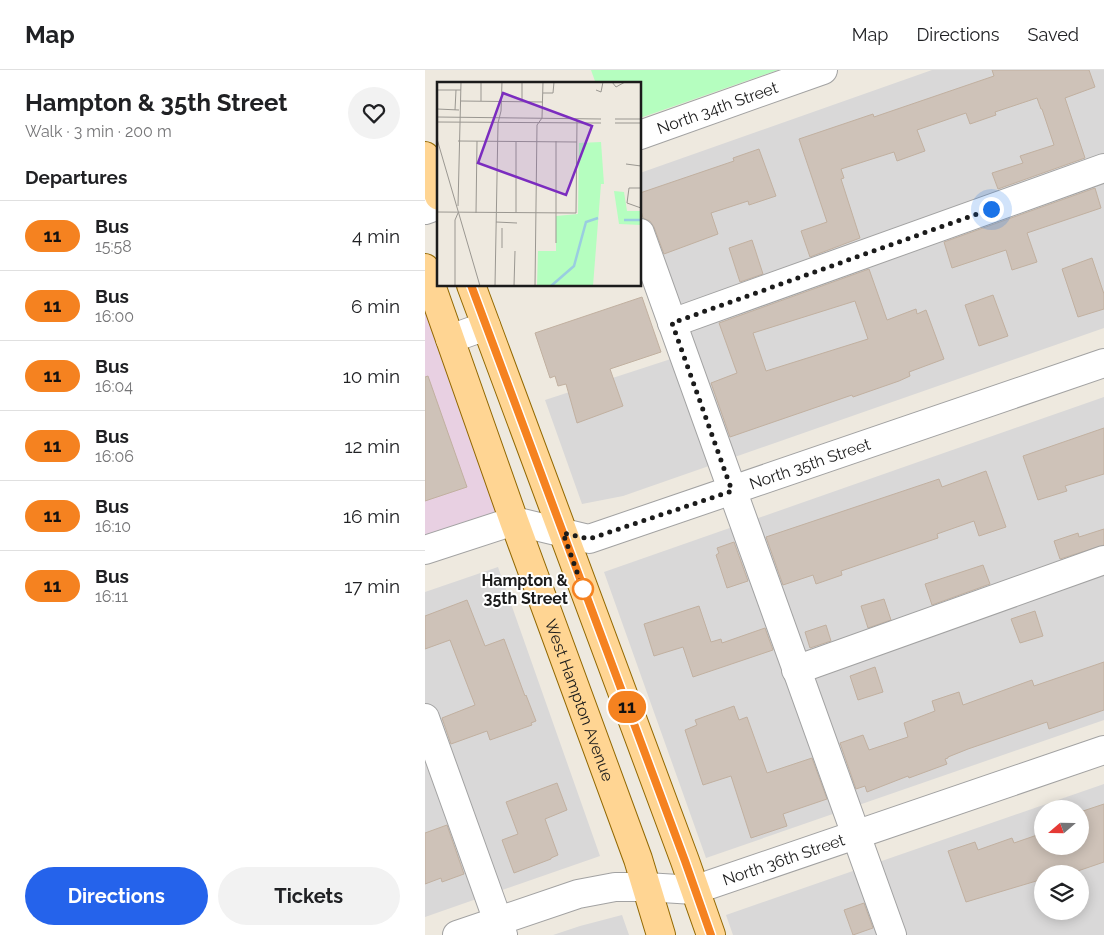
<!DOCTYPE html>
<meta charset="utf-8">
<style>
body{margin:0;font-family:Raleway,sans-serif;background:#f2f2f2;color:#202124;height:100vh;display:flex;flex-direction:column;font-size:19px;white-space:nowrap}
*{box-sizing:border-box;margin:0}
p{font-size:16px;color:#757577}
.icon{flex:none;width:28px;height:28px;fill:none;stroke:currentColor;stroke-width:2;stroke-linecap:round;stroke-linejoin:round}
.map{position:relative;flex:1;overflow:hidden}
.sheet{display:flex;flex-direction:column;background:#fff;width:425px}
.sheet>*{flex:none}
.badge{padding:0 10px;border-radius:16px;font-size:18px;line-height:32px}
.needle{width:32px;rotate:250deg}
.controls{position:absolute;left:609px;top:730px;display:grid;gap:10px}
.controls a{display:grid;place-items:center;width:55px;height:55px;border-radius:50%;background:#fff;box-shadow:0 2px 12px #0003;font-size:25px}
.you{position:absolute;width:25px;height:25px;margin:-12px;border:4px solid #fff;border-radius:50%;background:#1a73e8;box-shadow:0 0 0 8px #1a73e833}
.map>.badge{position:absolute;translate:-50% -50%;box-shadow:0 0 0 2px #fff}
h2{padding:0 25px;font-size:19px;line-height:45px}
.round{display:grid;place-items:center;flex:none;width:52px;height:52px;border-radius:26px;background:#f2f2f2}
.summary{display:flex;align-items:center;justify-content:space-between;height:85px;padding:0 25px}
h1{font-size:24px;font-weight:700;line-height:38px}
.primary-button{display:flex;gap:10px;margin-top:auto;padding:10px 25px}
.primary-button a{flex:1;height:58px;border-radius:30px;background:#2563eb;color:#fff;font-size:20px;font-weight:700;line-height:58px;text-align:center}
.primary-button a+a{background:#f2f2f2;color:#202124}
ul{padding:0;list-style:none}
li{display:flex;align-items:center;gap:15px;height:70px;padding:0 25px;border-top:1px solid #e0e0e0}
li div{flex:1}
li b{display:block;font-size:19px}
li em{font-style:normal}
li .badge{min-width:55px;font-weight:700;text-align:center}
header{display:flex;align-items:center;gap:30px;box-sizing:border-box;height:70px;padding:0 25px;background:#fff;border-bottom:1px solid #e0e0e0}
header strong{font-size:24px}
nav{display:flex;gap:28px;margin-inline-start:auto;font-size:18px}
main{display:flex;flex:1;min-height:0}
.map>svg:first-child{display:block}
</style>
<header>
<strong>Map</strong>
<nav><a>Map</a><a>Directions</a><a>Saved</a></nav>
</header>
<main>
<section class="sheet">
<div class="summary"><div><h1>Hampton &amp; 35th Street</h1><p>Walk · 3 min · 200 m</p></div><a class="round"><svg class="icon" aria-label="heart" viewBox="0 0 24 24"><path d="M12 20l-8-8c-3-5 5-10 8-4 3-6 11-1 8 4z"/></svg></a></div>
<h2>Departures</h2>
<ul>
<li><span class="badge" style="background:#f58220;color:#111">11</span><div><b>Bus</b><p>15:58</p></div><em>4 min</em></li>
<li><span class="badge" style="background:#f58220;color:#111">11</span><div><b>Bus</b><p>16:00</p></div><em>6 min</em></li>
<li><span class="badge" style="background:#f58220;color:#111">11</span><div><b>Bus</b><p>16:04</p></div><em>10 min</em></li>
<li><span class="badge" style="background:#f58220;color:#111">11</span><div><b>Bus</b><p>16:06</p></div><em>12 min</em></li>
<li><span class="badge" style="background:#f58220;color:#111">11</span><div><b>Bus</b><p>16:10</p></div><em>16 min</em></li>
<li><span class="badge" style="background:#f58220;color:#111">11</span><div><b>Bus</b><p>16:11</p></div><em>17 min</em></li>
</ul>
<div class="primary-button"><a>Directions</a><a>Tickets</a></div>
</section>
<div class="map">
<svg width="679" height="865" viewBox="0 0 679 865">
<rect width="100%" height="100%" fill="#eee9df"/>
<path fill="#d9d8d8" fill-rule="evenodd" d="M507 0H679V258L198 426 157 434 120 330 249 288 215 195V103Z
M679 327V650L281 788 179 502Z
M73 497 175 786 0 847V522Z
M679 714V865H308L301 845ZM618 739H655V776H618ZM618 804H655V841H618Z
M197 845 204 865H128L155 856Z"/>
<path fill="#e8d0e2" d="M0 198 89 451 0 480Z"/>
<path fill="#b5febf" d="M166 0H353L215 48V14H171Z"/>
<path fill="#cec2b8" stroke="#c1b0a0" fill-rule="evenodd" d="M567 0H664L670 17 640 28 660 88 573 119 567 103 598 93 595 86 629 75 617 39H616L612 28 570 42 571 45 545 54 541 43 492 60 500 81 472 91 469 82 416 99 419 108 416 109 435 168 385 187 376 161 402 152 374 69 448 44 449 47 569 6Z
M334 79 351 126 324 135 323 131 286 143 293 164 239 184 229 157 225 151 218 148 215 137V123L309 91 308 88Z
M670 118 676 138 602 163 612 192 587 200 581 180 527 198 519 172Z
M327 170 338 204 315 212 304 178Z
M667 188 679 224V239L653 247 637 199Z
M444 199 462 250 491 239 492 244 501 240 519 289 484 302 485 306 474 311 428 327 427 325 305 367 286 313 312 303 294 253ZM430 231 443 269 341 301 328 263Z
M568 225 583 266 554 276 540 235Z
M217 227 236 282 185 299 198 336 152 353 141 314 133 316 130 306 125 308 110 263Z
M3 306 42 417 0 431V307Z
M679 358V404L640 416 642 421 613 430 598 386Z
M561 401 581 457 554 466 549 451 512 464 513 468 416 501 417 505 391 514 388 505 358 515 341 467 514 409 517 417Z
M679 459V475L635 489 629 471 653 463 654 467Z
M309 472 323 511 302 518 291 485 294 483 292 478Z
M558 495 565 514 507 535 500 514Z
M459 529 466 550 443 558 436 536Z
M42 530 60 576 79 569 100 626 101 625 111 651 106 653 107 655 65 670 62 661 26 674 17 648 50 635 25 570 0 579V546Z
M274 536 286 572 296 569 297 573 340 558 348 580 268 607 258 577 229 586 219 554Z
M610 541 618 566 595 573 586 549Z
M401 555 406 571 385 578 380 562Z
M679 592V640L624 659 622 652 543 679 523 687V688L520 689 522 694 484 708 483 706 442 722 440 716 431 719 415 673 438 665 444 680 483 667 479 653 510 641 507 631 534 622 538 635 607 610 609 616Z
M450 597 458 622 433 630 425 606Z
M309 636 314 650 322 647 342 703 387 688 402 729 358 744 362 756 326 768 306 706 278 715 260 660 272 655 270 650Z
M132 713 142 740 120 749 133 785 126 788V789L89 803 77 770 93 764 81 732Z
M679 734V792L644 804H618V809L541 832 523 781 550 772 553 780 587 768 589 773 618 763V776H655V742Z
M22 755 39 804 17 812 16 808 0 814V763Z
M439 833 448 858 428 865 419 840Z"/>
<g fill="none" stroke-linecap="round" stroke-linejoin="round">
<g stroke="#a2a2a2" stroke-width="30">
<g id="minor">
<path id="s1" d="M215 65 398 0"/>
<path d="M0 140 14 135"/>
<path d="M215 163 467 865"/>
<path d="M247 253 679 98"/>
<path d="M25 269 61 256"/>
<path id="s2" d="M0 480 89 451 164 469 679 293"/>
<path d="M371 600 679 490"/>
<path d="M0 648 78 865"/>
<path id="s3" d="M32 865 153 824 190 817H221L269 820 679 680"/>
</g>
</g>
<g stroke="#926800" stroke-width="30">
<g id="major">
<path d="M0 86 14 126"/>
<path id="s4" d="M0 198 89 451 213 789 236 865"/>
<path d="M46 215 260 791 286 865"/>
</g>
</g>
<use href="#minor" stroke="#fff" stroke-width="28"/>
<use href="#major" stroke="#ffd593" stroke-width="28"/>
</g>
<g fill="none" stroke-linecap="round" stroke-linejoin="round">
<g stroke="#fff" stroke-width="11">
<path id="line" d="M46 215 260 791 286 865"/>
</g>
<use href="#line" stroke="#f58220" stroke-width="8"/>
<path stroke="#1b1b1b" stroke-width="5" stroke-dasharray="0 9" d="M158 519 138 463 164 469 307 421 247 253 566 139"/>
</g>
<circle fill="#fff" stroke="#f58220" stroke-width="2.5" cx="158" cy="519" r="10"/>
<g text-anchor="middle" stroke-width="4" stroke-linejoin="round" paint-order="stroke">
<g font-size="16" fill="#1b1b1b" stroke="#fff">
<text dy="6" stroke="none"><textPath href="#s1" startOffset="82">North 34th Street</textPath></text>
<text dy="6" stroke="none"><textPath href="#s2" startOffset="404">North 35th Street</textPath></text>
<text dy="6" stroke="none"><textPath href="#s4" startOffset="459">West Hampton Avenue</textPath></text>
<text dy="6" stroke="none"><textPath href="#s3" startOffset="339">North 36th Street</textPath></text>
</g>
<g font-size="16" font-weight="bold" fill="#1b1b1b" stroke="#fff" text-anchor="end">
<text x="143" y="516">Hampton &amp;<tspan x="143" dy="18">35th Street</tspan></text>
</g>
</g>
<g transform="translate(12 12)">
<rect width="204" height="204" fill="#eee9df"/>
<path d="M164 60 167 102H164L156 204H100L101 169H119V134L141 132 142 61ZM177 109 187 110 190 129H204V143L182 142Z" fill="#b5febf"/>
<path fill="none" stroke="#9acde0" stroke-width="2.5" d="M187 138H204M114 204 137 184 149 140 161 136"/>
<path fill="none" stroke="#9a9791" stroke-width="1" d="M175 0 179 5 188 0M0 8H24M159 8 164 10 166 0M106 11H116L117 0M24 19 106 20M44 19V0M85 19V0M0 27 22 28M18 28 19 8M0 35 164 37M178 37H204M0 40 164 41M178 41H204M0 57 43 204M21 59 140 60M189 82 204 84M204 106H192L190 121 204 126M21 124 24 0M0 130 139 131 140 39M39 131 40 59M79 131V59M59 140 80 141M65 146V166M119 161V59M18 204V138L21 131M58 204 61 41 64 29 65 0M77 204 78 169M98 204 100 43 105 36 106 0"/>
<path fill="#7b2cbf" fill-opacity="0.15" stroke="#7b2cbf" stroke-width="2.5" d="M66 11 155 44 129 113 41 81Z"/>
<rect width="204" height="204" fill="none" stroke="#1b1b1b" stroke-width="2.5"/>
</g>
</svg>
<div class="controls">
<a><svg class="needle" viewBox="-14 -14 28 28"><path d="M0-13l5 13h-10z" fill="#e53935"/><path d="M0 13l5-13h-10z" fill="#757577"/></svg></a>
<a><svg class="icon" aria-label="layers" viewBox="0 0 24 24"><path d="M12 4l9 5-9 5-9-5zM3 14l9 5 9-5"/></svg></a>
</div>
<div class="you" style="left:566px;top:139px"></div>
<b class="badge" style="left:202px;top:637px;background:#f58220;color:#111">11</b>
</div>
</main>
